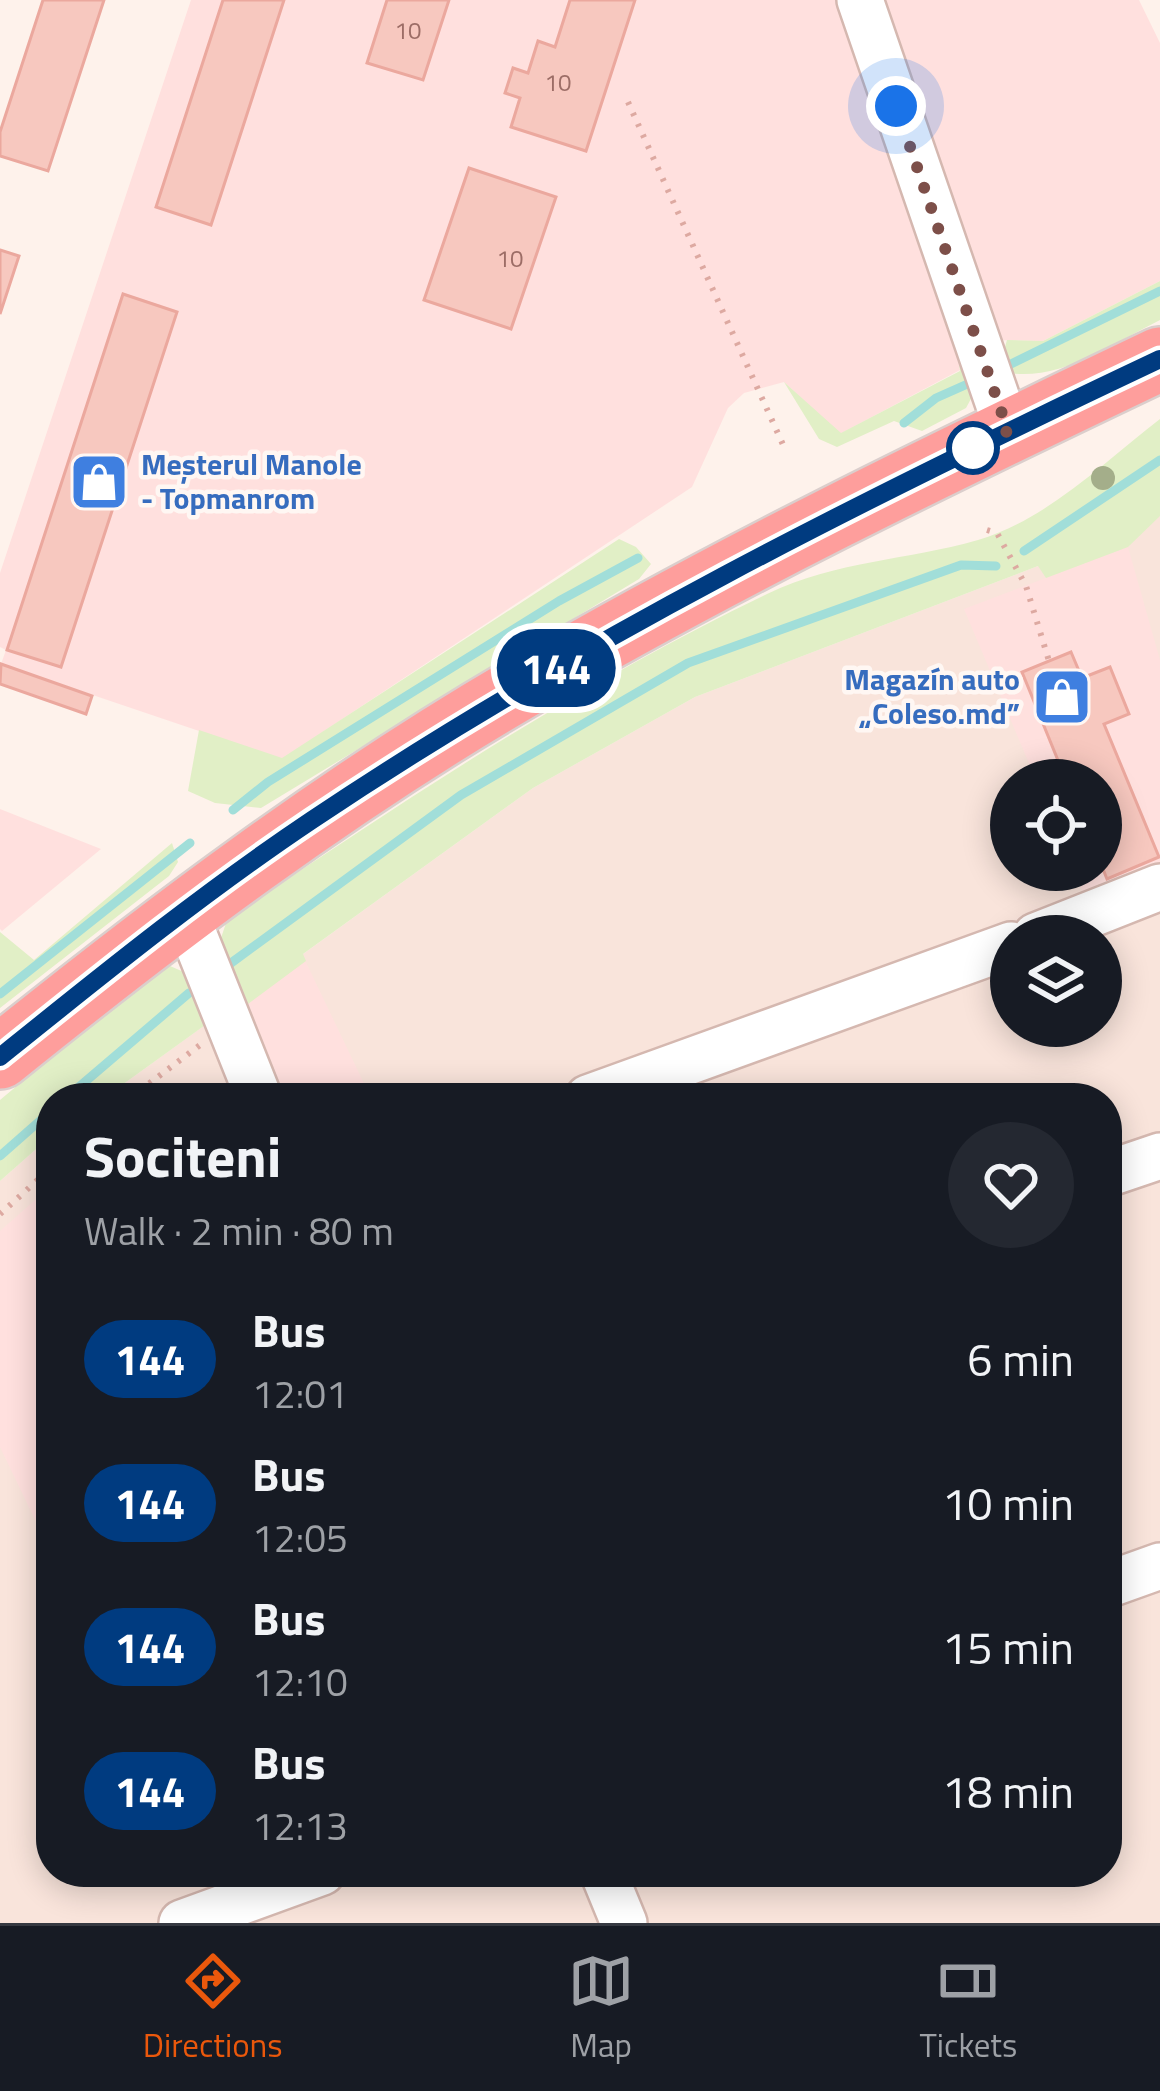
<!DOCTYPE html>
<meta charset="utf-8">
<style>
body{margin:0;font-family:"Titillium Web",sans-serif;background:#242831;color:#f1f3f6;height:100vh;display:flex;flex-direction:column;font-size:45px;white-space:nowrap}
*{box-sizing:border-box;margin:0}
p{font-size:39px;color:#9ea1a6}
.icon{flex:none;width:66px;height:66px;fill:none;stroke:currentColor;stroke-width:2;stroke-linecap:round;stroke-linejoin:round}
.map{position:relative;flex:1;overflow:hidden}
.drawer{position:absolute;left:36px;top:1083px;width:1086px;height:804px;display:flex;flex-direction:column;background:#171b24;border-radius:48px;box-shadow:0 6px 30px #0003}
.drawer>*{flex:none}
.badge{padding:0 24px;border-radius:39px;font-size:42px;line-height:78px}
.buttons{position:absolute;left:990px;top:759px;display:grid;gap:24px}
.buttons a{display:grid;place-items:center;width:132px;height:132px;border-radius:50%;background:#171b24;box-shadow:0 6px 30px #0003;font-size:60px}
.you{position:absolute;width:60px;height:60px;margin:-30px;border:9px solid #fff;border-radius:50%;background:#1a73e8;box-shadow:0 0 0 18px #1a73e833}
.map>.badge{position:absolute;translate:-50% -50%;box-shadow:0 0 0 6px #fff}
.round{display:grid;place-items:center;flex:none;width:126px;height:126px;border-radius:63px;background:#242831}
.overview{display:flex;align-items:center;justify-content:space-between;height:204px;padding:0 48px}
h1{font-size:57px;font-weight:700;line-height:90px}
ul{padding:0;list-style:none}
li{display:flex;align-items:center;gap:36px;height:144px;padding:0 48px}
li div{flex:1}
li b{display:block;font-size:45px}
li em{font-style:normal}
li .badge{min-width:132px;font-weight:700;text-align:center}
.menu{display:flex;justify-content:space-around;align-items:center;height:168px;border-top:3px solid #363941;background:#171b24;font-size:33px;color:#9ea1a6}
.menu a{display:grid;justify-items:center;gap:6px}
.menu .selected{color:#ea580c}
.map>svg:first-child{display:block}
</style>
<div class="map">
<svg width="1160" height="1923" viewBox="0 0 1160 1923">
<rect width="100%" height="100%" fill="#fef2eb"/>
<path fill="#f9e4db" fill-rule="evenodd" d="M1160 477V1923H0V1181L51 1136V1872H1107V1098H104L533 788 695 697 1038 566ZM1011 780H1101V870H1011ZM1011 936H1101V1026H1011Z"/>
<path fill="#ffe0de" d="M191 0H841L955 337 960 370 840 434 784 382 744 393 728 408 692 487 282 759 1 664 6 650 0 647V573Z
M874 0H1139L1160 43V281L1043 341 988 340Z
M1128 547 1160 660V866L1086 899 1073 870H1101V780H1036L964 609Z
M0 809 101 849 2 931 0 929Z
M302 954 371 1098H281L237 1002Z
M51 1186V1553L0 1447V1231Z"/>
<path fill="#e1efc6" d="M1160 281V320C1112 344 1062 381 1008 373L1001 361 1007 340 1043 341Z
M955 337 973 395 966 408 922 431 894 421 837 447 819 439 784 382 841 433 960 371Z
M1160 419V516L1128 547 1046 578 1038 566 695 697 533 788 303 954 306 961 240 1010 217 950 227 920C400 803 577 685 767 594 838 560 905 561 978 540 1047 520 1105 461 1160 419Z
M619 539 636 547 651 564 639 579 261 808 215 803 188 791 199 730 282 758Z
M172 843 178 862 169 876 0 1008V932L34 960Z
M170 966 193 976 208 1023 104 1098H51V1136L0 1181V1100L141 982Z"/>
<g fill="none" stroke-linecap="round" stroke-linejoin="round">
<path stroke="#a1ded9" stroke-width="9" d="M1011 364 1160 291
M904 423 936 398 972 382
M1024 551 1160 460
M233 810 268 782 559 601 638 558
M231 963 461 795 688 663 961 565 996 566
M0 994 190 843
M66 1098 189 993
M0 1156 51 1111"/>
</g>
<path fill="#f7c8bf" stroke="#eba89e" stroke-width="3" d="M43 0H104L48 171 0 156V132Z
M223 0H284L211 225 156 207Z
M387 0H449L423 80 367 63Z
M570 0H635L586 151 511 127 520 98 505 93 513 68 528 73 538 41 555 47Z
M469 168 556 197 511 329 424 300Z
M0 250 19 256 0 314Z
M123 294 177 312 61 667 7 650Z
M1071 652 1082 678 1110 667 1129 714 1104 724 1159 857 1107 879 1101 864V780H1066L1022 672Z
M1 664 92 696 86 714 0 684Z"/>
<g fill="none" stroke-linecap="round" stroke-linejoin="round">
<g stroke="#d5b8b0" stroke-width="50">
<path id="minor" d="M860 0 1008 431
M184 910 259 1098
M1036 936 1160 887
M588 1098 1011 945
M1107 1174 1160 1156
M1107 1585 1160 1566
M603 1872 624 1923
M182 1923 322 1872"/>
</g>
<g stroke="#dbcecc" stroke-width="68">
<path id="highway" d="M0 1057C166 923 335 796 520 688 727 567 944 462 1160 359"/>
</g>
<path stroke="#dda9a1" stroke-width="6" stroke-dasharray="3 9" stroke-linecap="butt" d="M628 102 785 449
M987 530 997 533 1026 586 1049 661
M130 1098 200 1045
M0 1214 51 1168"/>
<use href="#minor" stroke="#fff" stroke-width="45"/>
<use href="#highway" stroke="#fe9e9c" stroke-width="63"/>
</g>
<circle fill="#a4ae8a" cx="1103" cy="478" r="12"/>
<g fill="none" stroke-linecap="round" stroke-linejoin="round">
<g stroke="#fff" stroke-width="27">
<path id="line" d="M0 1057C102 975 203 893 312 820 579 641 870 496 1160 359"/>
</g>
<use href="#line" stroke="#003b80" stroke-width="18"/>
<path stroke="#7d4f49" stroke-width="12" stroke-dasharray="0 21.6" d="M896 106 1008 431 973 448"/>
</g>
<defs>
<g id="shop-square" transform="scale(3)"><rect x="-9" y="-9" width="18" height="18" rx="4" fill="#3f7fe0" stroke="#fff7f3"/><path d="M-5-2.5h2.3a2.7 3.5 0 0 1 5.4 0H5L5.5 6h-11ZM-1.5-2.5h3a1.5 2.3 0 0 0-3 0Z" fill="#fff"/></g>
</defs>
<g fill-rule="evenodd">
<use href="#shop-square" x="99" y="482"/>
<use href="#shop-square" x="1062" y="697"/>
</g>
<circle fill="#fff" stroke="#003b80" stroke-width="6" cx="973" cy="448" r="24"/>
<g text-anchor="middle" stroke-width="9" stroke-linejoin="round" paint-order="stroke">
<g font-size="24" fill="#9c6d66">
<text x="408" y="39">10</text>
<text x="558" y="91">10</text>
<text x="510" y="267">10</text>
</g>
<g font-size="30" font-weight="bold" fill="#366cbe" stroke="#fff7f3" text-anchor="start">
<text x="141" y="475">Meșterul Manole<tspan x="141" dy="34">- Topmanrom</tspan></text>
<text x="1020" y="690" text-anchor="end">Magazín auto<tspan x="1020" dy="34">„Coleso.md”</tspan></text>
</g>
</g>
</svg>
<div class="buttons">
<a><svg class="icon" aria-label="locate" viewBox="0 0 24 24"><circle cx="12" cy="12" r="6"/><path d="M12 2v4M12 18v4M2 12h4M18 12h4"/></svg></a>
<a><svg class="icon" aria-label="layers" viewBox="0 0 24 24"><path d="M12 4l9 5-9 5-9-5zM3 14l9 5 9-5"/></svg></a>
</div>
<div class="you" style="left:896px;top:106px"></div>
<b class="badge" style="left:556px;top:668px;background:#003b80;color:#fff">144</b>
<section class="drawer">
<div class="overview"><div><h1>Sociteni</h1><p>Walk · 2 min · 80 m</p></div><a class="round"><svg class="icon" aria-label="heart" viewBox="0 0 24 24"><path d="M12 20l-8-8c-3-5 5-10 8-4 3-6 11-1 8 4z"/></svg></a></div>
<ul>
<li><span class="badge" style="background:#003b80;color:#fff">144</span><div><b>Bus</b><p>12:01</p></div><em>6 min</em></li>
<li><span class="badge" style="background:#003b80;color:#fff">144</span><div><b>Bus</b><p>12:05</p></div><em>10 min</em></li>
<li><span class="badge" style="background:#003b80;color:#fff">144</span><div><b>Bus</b><p>12:10</p></div><em>15 min</em></li>
<li><span class="badge" style="background:#003b80;color:#fff">144</span><div><b>Bus</b><p>12:13</p></div><em>18 min</em></li>
</ul>
</section>
</div>
<nav class="menu">
<a class="selected"><svg class="icon" aria-label="directions" viewBox="0 0 24 24"><path d="M12 3l9 9-9 9-9-9zM9 14v-3h6M13 9l2 2-2 2"/></svg>Directions</a>
<a><svg class="icon" aria-label="map" viewBox="0 0 24 24"><path d="M3 6l6-2 6 2 6-2v14l-6 2-6-2-6 2zM9 4v14M15 6v14"/></svg>Map</a>
<a><svg class="icon" aria-label="tickets" viewBox="0 0 24 24"><path d="M3 7h18v10H3zM15 7v10"/></svg>Tickets</a>
</nav>
